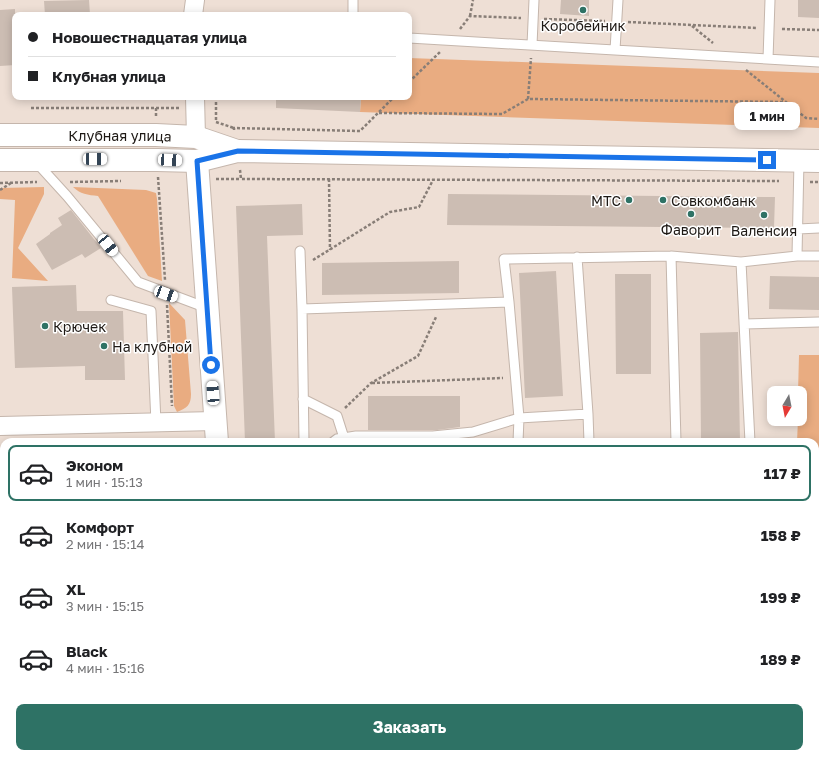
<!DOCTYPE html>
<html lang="ru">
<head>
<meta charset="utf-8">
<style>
  :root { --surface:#fff; --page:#f2f2f2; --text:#202124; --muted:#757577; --line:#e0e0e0; --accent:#2e7265 }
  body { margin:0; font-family:"Golos Text",sans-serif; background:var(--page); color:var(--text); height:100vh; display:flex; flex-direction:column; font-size:15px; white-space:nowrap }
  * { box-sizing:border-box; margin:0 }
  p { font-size:13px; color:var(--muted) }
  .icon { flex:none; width:22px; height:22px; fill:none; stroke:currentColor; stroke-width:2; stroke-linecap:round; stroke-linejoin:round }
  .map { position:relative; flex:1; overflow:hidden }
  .panel { position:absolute; left:0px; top:438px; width:819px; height:320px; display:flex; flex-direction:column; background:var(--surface); border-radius:12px 12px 0 0; box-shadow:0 2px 10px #0003 }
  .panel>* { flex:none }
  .banner { position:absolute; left:12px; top:12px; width:400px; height:88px; border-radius:8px; box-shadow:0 2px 10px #0003; display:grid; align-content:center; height:88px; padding:0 16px; background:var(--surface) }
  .needle { width:26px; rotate:190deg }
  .tools { position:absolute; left:767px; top:386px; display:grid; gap:8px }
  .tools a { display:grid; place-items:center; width:40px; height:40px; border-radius:8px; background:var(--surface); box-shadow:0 2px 10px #0003; font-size:20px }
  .end { position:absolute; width:18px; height:18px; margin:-9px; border:5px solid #1a73e8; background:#fff; box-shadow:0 0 0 2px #fff }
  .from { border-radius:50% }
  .bubble { position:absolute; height:28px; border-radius:8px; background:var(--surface); box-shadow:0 2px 10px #0003; font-size:13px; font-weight:700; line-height:28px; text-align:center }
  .car { position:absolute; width:12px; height:24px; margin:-12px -6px; border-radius:5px; box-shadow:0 0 3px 1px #0007; background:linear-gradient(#fff 24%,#345 0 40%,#fff 0 76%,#345 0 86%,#fff 0) }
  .banner b { display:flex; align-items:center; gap:14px; height:38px; font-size:15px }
  .banner b+b { border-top:1px solid var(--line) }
  .banner i { width:10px; height:10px; background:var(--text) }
  ul { padding:7px 0 0; list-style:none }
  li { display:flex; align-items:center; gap:12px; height:56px; margin:0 8px 6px; padding:0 8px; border:2px solid transparent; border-radius:8px }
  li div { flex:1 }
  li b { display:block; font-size:15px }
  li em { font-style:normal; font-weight:700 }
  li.on { border-color:var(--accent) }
  li>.icon { width:36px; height:36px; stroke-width:1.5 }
  .button { display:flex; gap:8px; margin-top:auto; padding:8px 16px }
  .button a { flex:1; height:46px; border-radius:8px; background:var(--accent); color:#fff; font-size:16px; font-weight:700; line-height:46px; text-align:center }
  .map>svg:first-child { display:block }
  .green { fill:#e9ac81 }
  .building { fill:#ccbdb3 }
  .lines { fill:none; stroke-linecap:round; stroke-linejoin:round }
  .service-casing { stroke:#c5b6ac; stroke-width:11 }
  .minor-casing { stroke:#c5b6ac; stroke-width:20 }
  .tertiary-casing { stroke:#c5b6ac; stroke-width:24 }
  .secondary-casing { stroke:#c5b6ac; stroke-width:24 }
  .path { stroke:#887e77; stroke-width:2.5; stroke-dasharray:3 2; stroke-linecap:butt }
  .service { stroke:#fff; stroke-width:9 }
  .minor { stroke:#fff; stroke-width:18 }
  .tertiary { stroke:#fff; stroke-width:22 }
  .secondary { stroke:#fff; stroke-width:22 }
  .route { stroke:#1a73e8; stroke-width:5 }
  .poi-dot { fill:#2e7265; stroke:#fff; stroke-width:1.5 }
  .labels { text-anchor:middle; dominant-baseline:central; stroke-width:3; stroke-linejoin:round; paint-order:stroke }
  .poi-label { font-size:14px; fill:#1e1915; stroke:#fff }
  .street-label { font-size:14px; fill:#1e1915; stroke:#fff }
</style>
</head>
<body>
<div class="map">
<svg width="819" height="758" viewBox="0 0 819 758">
  <rect width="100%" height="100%" fill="#eedfd5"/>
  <path class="green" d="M 409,58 L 819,73 L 819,128 L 360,112 L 361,97 L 409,97 Z
    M 44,187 L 44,194 L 18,248 L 48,281 L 12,278 L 15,200 L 0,199 L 0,188 Z
    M 73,187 L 146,190 L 156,193 L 157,199 L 162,281 L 148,276 L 98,196 C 88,195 80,194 73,187 Z
    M 169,303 L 185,320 L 191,394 C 191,405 187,408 177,412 L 174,406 Z
    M 799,355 L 819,355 L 819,475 L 815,474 L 815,442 L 797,442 L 798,419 L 800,419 L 800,393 L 798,393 Z"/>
  <path class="building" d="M 89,0 L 90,15 L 45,15 L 44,1 Z
    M 561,0 L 589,0 L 589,16 L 560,14 Z
    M 798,0 L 819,0 L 819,18 L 798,17 Z
    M 15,9 L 15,65 L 0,66 L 0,10 Z
    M 276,97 L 361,97 L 360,112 L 276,108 Z
    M 448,194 L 775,197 L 774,228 L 447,225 Z
    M 302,204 L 303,235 L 267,236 L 275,442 L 245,442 L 236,206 Z
    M 71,210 L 101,248 L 85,258 L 82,254 L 52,270 L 36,244 L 50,234 L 50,233 L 62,225 L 58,218 Z
    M 459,261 L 459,293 L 322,295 L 322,263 Z
    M 556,271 L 563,396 L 525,398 L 519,273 Z
    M 615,274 L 651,274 L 651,374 L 616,374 Z
    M 770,276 L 819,277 L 819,310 L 769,309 Z
    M 76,285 L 77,311 L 123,311 L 125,380 L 85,380 L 85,366 L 15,368 L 12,287 Z
    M 738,332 L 740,442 L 701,442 L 700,333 Z
    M 368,396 L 460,396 L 460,427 L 437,430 L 368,430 Z"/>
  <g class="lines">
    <g class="service-casing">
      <path id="service" d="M 353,15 L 353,0
        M 409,38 L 819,62
        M 532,45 L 534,0
        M 615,50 L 618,0
        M 768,59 L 770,0
        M 36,162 L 67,196 L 138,282 L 207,308
        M 798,229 L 819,228
        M 300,251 L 302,309
        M 671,256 L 676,442
        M 797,256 L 799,160
        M 577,257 L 588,414 L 589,442
        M 111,300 L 151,311 L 156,423
        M 744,324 L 819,322
        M 303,399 L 337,416 L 344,438
        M 588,414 L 519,418 L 509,302 L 504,259 L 671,256 L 741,262
        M 304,442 L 302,309 L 509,302
        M 333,442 L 337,439 L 356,436 L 433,436 L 473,432 L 519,418 L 518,442
        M 750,442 L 741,262 L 797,256 L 819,256
        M 0,541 L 4,555
        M 815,551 L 819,550
        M 816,708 L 819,677
        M 31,754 L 31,758
        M 324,754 L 324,758
        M 615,758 L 617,754
        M 771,758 L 771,754"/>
    </g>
    <g class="minor-casing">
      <path id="minor" d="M 193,15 L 195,0
        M 195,97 L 196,137
        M 0,426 L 215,421
        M 815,708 L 819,709"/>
    </g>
    <g class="tertiary-casing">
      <path id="tertiary" d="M 197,161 L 217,442
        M 238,754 L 238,758"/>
    </g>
    <g class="secondary-casing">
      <g id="secondary">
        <path id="s1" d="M 0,135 L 156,135 L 196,137 L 237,151"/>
        <path d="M 0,160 L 157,160 L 197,161 L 237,151 L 819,161"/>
      </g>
    </g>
    <path class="path" d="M 470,16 L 473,0
      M 544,19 L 605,21
      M 628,22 L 757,28
      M 692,26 L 713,43
      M 460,29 L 470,16 L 521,18
      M 782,29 L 819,30
      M 746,70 L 806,118 L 819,119
      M 409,82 L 440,52
      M 216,97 L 216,122 L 234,128
      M 528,99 L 531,58
      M 31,108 L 156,108 L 156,116
      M 156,108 L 179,108
      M 379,113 L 502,114 L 528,99 L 785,102
      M 234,130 L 234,128 L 360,131 L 394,97
      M 240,170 L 241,179 L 779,181
      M 158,177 L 165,280
      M 216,179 L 241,179
      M 329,179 L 330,250
      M 70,182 L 121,181
      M 810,182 L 819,182
      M 0,183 L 37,182
      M 0,190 L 11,183
      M 313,260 L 390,212 L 419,207 L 433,180
      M 167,305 L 172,406
      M 372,383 L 503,378
      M 345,408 L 371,383 L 418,356 L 436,317
      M 131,442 L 141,442
      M 0,468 L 4,468
      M 815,634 L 819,630
      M 208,754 L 208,758
      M 416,754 L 421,758
      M 422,758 L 426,754
      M 755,758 L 756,754"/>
    <use href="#service" class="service"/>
    <use href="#minor" class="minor"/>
    <use href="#tertiary" class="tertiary"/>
    <use href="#secondary" class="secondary"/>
  </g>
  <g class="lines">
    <path class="route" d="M 211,365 L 197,161 L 238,151 L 767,160"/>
  </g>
  <g class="poi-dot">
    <circle cx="583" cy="10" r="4"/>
    <circle cx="629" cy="200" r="4"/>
    <circle cx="663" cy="200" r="4"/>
    <circle cx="691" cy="214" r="4"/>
    <circle cx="764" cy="215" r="4"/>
    <circle cx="45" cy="326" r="4"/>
    <circle cx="104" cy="346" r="4"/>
  </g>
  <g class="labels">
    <g class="poi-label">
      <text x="583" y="25">Коробейник</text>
      <text x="621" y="200" text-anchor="end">МТС</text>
      <text x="671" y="200" text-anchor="start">Совкомбанк</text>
      <text x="691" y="229">Фаворит</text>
      <text x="764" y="230">Валенсия</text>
      <text x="53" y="326" text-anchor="start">Крючек</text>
      <text x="112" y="346" text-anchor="start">На клубной</text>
    </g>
    <g class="street-label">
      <text stroke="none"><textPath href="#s1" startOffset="120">Клубная улица</textPath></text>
    </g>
  </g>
</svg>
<div class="tools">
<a><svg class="needle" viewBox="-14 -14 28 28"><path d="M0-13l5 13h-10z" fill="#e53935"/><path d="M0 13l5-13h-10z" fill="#757577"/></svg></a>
</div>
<i class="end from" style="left:211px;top:365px"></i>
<i class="end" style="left:767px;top:160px"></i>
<div class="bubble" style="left:734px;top:102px;width:66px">1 мин</div>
<i class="car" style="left:95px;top:159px;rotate:90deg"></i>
<i class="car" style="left:170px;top:160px;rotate:93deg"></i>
<i class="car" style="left:108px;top:245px;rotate:141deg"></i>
<i class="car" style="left:166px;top:294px;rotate:110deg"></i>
<i class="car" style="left:213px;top:393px;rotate:356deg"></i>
<div class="banner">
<b><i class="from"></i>Новошестнадцатая улица</b>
<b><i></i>Клубная улица</b>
</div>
<section class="panel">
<ul>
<li class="on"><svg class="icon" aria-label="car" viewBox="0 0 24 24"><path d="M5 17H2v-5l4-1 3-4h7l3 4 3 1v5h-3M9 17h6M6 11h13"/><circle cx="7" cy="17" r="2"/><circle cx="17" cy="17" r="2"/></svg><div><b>Эконом</b><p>1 мин · 15:13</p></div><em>117 ₽</em></li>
<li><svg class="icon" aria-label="car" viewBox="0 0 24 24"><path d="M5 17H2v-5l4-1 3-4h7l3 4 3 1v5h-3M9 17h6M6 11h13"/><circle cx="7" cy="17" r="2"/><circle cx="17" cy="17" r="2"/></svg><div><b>Комфорт</b><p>2 мин · 15:14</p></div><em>158 ₽</em></li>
<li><svg class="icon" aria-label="car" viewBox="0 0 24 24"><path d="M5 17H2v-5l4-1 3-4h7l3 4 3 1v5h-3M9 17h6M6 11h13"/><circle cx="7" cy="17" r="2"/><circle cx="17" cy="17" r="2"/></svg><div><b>XL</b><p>3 мин · 15:15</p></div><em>199 ₽</em></li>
<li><svg class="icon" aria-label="car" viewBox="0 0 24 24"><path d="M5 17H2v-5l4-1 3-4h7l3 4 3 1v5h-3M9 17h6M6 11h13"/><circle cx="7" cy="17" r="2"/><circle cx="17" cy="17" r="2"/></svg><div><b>Black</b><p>4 мин · 15:16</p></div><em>189 ₽</em></li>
</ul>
<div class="button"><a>Заказать</a></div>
</section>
</div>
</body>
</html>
